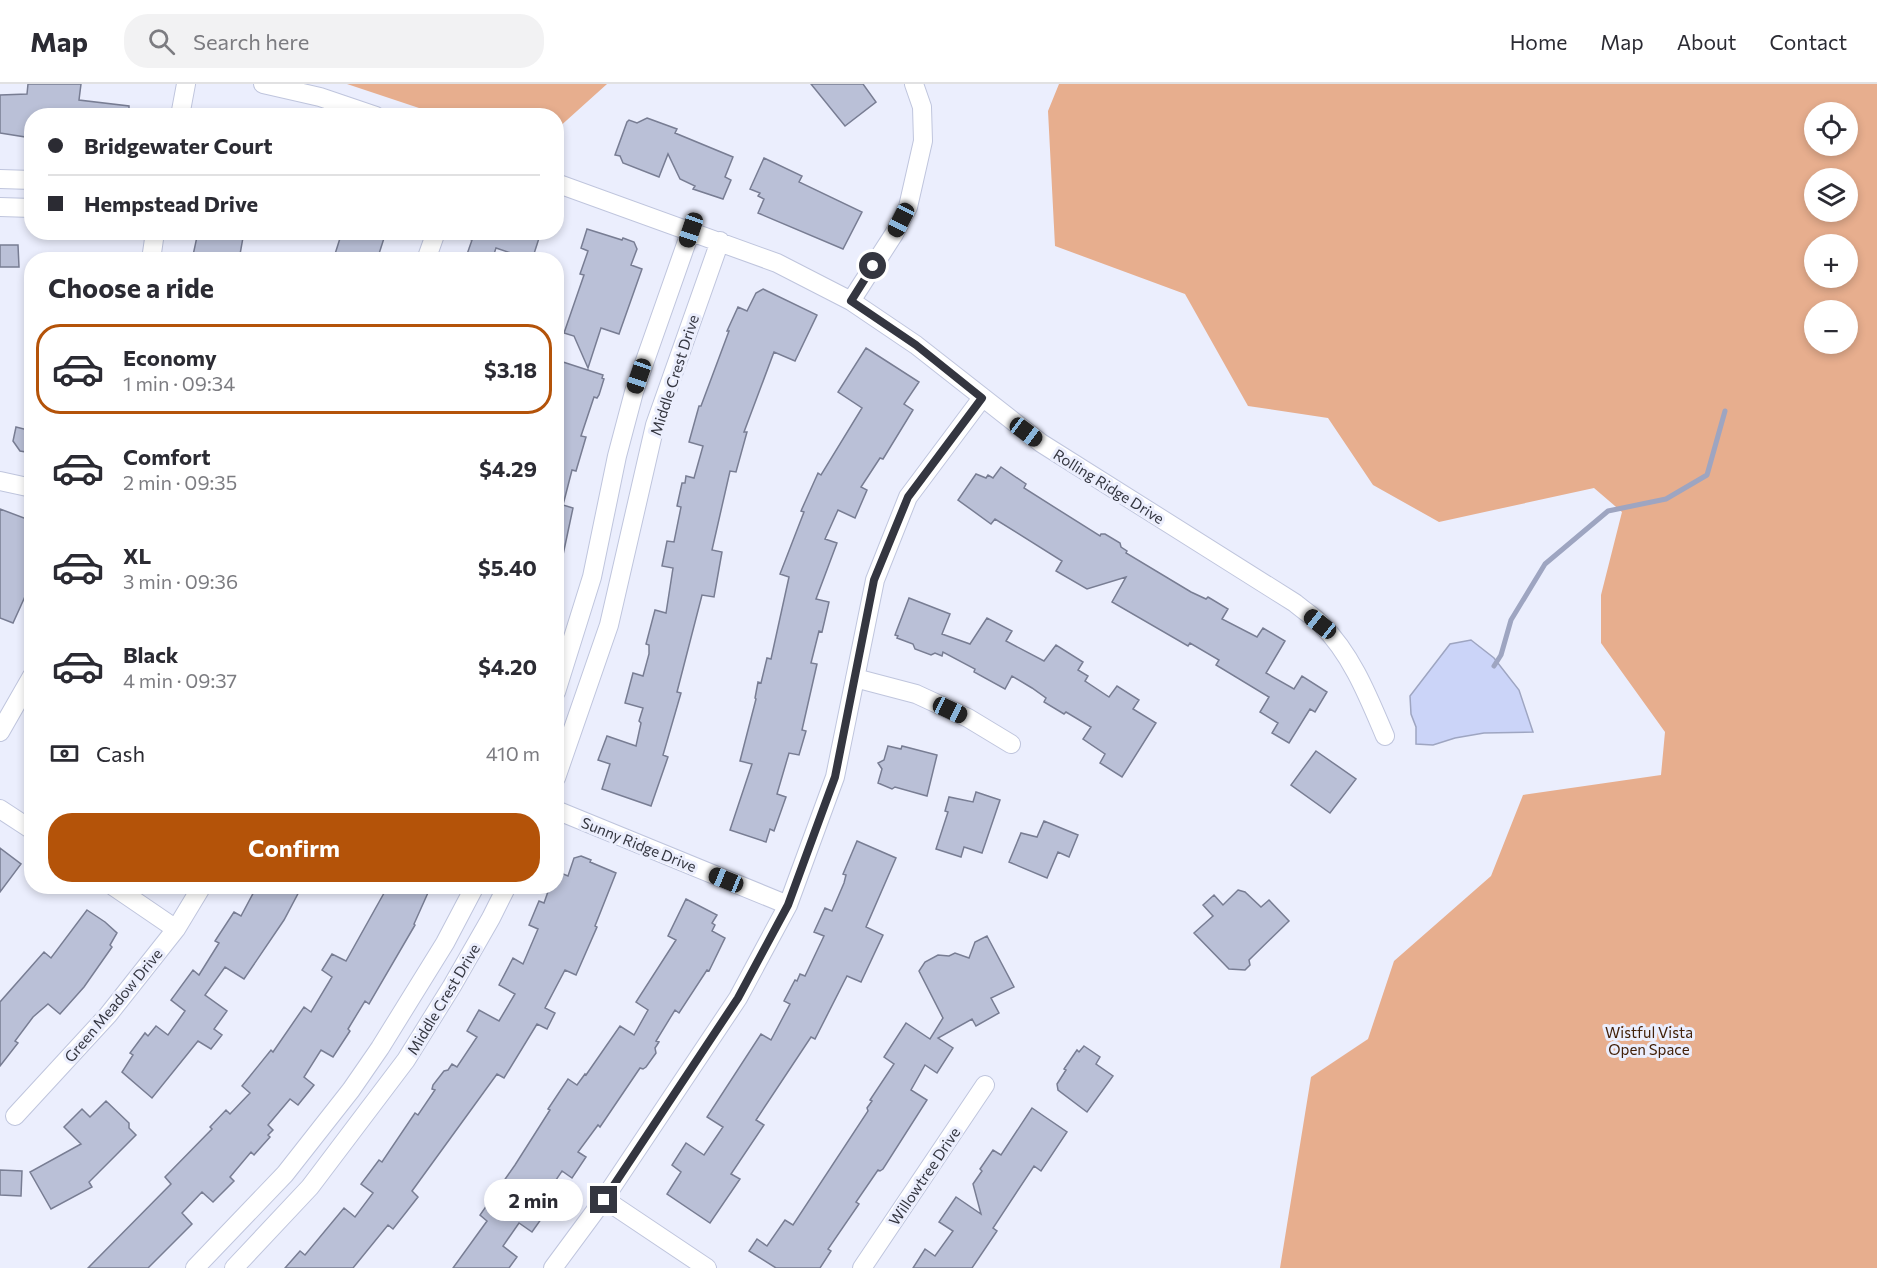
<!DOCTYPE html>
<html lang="en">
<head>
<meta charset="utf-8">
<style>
  :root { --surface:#fff; --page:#f2f2f3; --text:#2b2b33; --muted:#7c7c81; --line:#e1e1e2; --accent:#b45309 }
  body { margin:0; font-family:Commissioner,sans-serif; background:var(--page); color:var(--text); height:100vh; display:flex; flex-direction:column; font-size:22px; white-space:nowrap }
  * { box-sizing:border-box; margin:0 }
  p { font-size:20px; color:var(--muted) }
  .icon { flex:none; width:33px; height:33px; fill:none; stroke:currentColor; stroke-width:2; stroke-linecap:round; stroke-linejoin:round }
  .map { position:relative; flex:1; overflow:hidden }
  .side { position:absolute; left:24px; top:168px; width:540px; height:642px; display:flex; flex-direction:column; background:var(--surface); border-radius:24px; box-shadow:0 3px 9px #0003 }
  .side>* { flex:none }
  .guide { position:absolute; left:24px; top:24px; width:540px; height:132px; border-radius:24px; box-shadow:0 3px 9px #0003; display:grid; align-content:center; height:132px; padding:0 24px; background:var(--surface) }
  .buttons { position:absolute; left:1804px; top:18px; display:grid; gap:12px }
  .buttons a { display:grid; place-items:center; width:54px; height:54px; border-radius:50%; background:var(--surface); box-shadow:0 3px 9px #0003; font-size:30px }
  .end { position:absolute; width:27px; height:27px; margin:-14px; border:8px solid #343640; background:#fff; box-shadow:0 0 0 3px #fff }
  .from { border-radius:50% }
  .bubble { position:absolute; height:42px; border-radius:21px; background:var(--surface); box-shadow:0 3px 9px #0003; font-size:20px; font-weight:700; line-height:42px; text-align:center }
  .car { position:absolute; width:18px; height:36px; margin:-18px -9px; border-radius:8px; box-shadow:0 0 4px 2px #0007; background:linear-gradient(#222 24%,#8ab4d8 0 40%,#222 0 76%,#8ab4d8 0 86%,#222 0) }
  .guide b { display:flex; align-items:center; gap:21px; height:57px; font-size:22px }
  .guide b+b { border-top:2px solid var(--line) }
  .guide i { width:15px; height:15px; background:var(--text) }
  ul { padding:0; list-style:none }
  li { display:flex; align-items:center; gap:18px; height:90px; margin:0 12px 9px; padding:0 12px; border:3px solid transparent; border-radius:24px }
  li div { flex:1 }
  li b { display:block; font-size:22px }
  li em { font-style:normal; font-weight:700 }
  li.active { border-color:var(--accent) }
  li>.icon { width:54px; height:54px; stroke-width:1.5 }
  h2 { padding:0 24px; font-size:27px; line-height:72px }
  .pay { display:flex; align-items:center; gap:15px; height:66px; padding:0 24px; font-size:22px }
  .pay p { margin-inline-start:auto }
  .button { display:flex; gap:12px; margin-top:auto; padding:12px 24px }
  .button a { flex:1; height:69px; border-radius:24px; background:var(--accent); color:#fff; font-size:24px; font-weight:700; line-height:69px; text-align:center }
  header { display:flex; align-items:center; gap:36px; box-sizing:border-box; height:84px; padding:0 30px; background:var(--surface); border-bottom:2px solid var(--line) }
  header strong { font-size:28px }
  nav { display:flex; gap:33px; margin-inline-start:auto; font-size:21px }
  .search { width:420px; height:54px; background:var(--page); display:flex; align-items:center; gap:15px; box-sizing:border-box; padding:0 21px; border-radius:24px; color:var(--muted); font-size:22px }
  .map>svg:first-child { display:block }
  .green { fill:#e7ae8e; fill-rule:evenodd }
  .water { fill:#cbd4f8; stroke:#9ea5c1; stroke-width:1.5 }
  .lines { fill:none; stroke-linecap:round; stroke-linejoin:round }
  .stream { stroke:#9ea5c1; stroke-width:5 }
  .building { fill:#bac0d7; stroke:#787d93; stroke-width:1.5 }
  .minor-casing { stroke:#bfc5dd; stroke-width:20 }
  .minor { stroke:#fff; stroke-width:18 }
  .route { stroke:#343640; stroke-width:8 }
  .labels { text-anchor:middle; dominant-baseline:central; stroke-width:6; stroke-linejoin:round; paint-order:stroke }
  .street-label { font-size:15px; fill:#343640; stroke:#ebeefd }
  .park-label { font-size:15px; fill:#422008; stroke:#ebeefd }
</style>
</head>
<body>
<header>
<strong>Map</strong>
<div class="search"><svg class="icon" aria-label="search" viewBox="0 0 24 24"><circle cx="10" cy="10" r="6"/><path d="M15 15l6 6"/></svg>Search here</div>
<nav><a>Home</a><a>Map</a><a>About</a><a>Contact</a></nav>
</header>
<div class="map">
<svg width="1877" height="1184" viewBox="0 0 1877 1184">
  <rect width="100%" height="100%" fill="#ebeefd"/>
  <path class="green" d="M 347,0 L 607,0 L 557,45 L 556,32 L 440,31 Z
    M 1059,0 L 1877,0 L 1877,1184 L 1280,1184 L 1311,993 L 1368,955 L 1394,877 L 1491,792 L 1523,711 L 1661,691 L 1665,648 L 1601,559 L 1601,511 L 1622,428 L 1594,404 L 1439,438 L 1373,401 L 1328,334 L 1248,322 L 1185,210 L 1055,162 L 1048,27 ZM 1815,28 L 1848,28 L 1848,62 L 1815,62 ZM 1815,94 L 1848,94 L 1848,128 L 1815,128 ZM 1815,160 L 1848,160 L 1848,194 L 1815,194 ZM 1815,226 L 1848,226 L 1848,260 L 1815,260 Z"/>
  <path class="water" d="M 1471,556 L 1494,574 L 1519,606 L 1533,648 L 1484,649 L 1455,654 L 1433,661 L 1416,660 L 1416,643 L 1411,630 L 1410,612 L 1450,560 Z"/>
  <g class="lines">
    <path class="stream" d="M 1494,582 L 1501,571 L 1511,536 L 1545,480 L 1608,427 L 1666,415 L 1707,391 L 1725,327"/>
  </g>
  <path class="building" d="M 28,0 L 81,0 L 79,16 L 129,22 L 129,32 L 32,32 L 32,54 L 0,49 L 0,11 L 27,10 Z
    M 811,0 L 863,0 L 876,18 L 845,42 Z
    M 647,34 L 677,45 L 675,49 L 733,73 L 725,93 L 731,96 L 723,115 L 693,105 L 695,102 L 680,95 L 668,70 L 659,93 L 623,79 L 620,72 L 615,71 L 627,38 L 629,36 L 637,39 Z
    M 764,74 L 802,92 L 799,98 L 862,128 L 843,165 L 758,129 L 764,115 L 758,112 L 760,109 L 750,105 Z
    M 587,145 L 622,156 L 623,154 L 634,158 L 637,165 L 631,181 L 642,185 L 619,250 L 601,244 L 588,284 L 574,252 L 564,249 L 584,191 L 580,190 L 588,167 L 581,164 Z
    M 198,148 L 244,148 L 239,176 L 192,176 Z
    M 342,148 L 386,148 L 377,176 L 352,176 L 335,170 Z
    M 458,148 L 541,148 L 532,176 L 496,164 L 492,176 L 465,176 L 472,156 L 458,151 Z
    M 0,161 L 18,161 L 19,183 L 0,183 Z
    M 763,205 L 817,231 L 795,277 L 774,268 L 744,348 L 747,348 L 736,388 L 730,387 L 712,466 L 722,468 L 714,513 L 702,511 L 677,608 L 681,609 L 663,671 L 668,673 L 651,722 L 602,705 L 610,680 L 598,676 L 607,652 L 636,662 L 641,639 L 639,637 L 643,624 L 625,619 L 633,589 L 643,592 L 649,570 L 649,561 L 646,560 L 655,526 L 666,529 L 673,484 L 662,482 L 667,457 L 674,458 L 681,423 L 677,422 L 682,399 L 685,399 L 686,392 L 694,394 L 703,362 L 689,358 L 699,322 L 701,322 L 729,247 L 727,247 L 738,223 L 747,227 L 756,209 Z
    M 866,264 L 919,298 L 904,320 L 913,326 L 883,375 L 880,374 L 861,403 L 867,406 L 855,434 L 838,426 L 825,455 L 837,459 L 816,515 L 829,518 L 822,548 L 819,547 L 811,579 L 817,580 L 802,646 L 806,647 L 799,671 L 789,669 L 777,710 L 786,713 L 774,747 L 770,745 L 766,758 L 730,746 L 752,680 L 740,677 L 756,615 L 755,614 L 758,598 L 761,599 L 767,574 L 771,575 L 789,493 L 780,490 L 804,428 L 801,427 L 818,389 L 821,391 L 862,324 L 838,308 Z
    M 563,278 L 603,291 L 602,294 L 604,295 L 599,311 L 597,314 L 594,313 L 581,352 L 586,353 L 576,387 L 572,386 L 563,421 L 573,424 L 563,471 L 556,471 L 556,298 Z
    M 16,343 L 32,347 L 32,369 L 20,367 L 13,357 Z
    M 1001,383 L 1026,400 L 1024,404 L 1100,452 L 1101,450 L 1105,450 L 1120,459 L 1121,463 L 1127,467 L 1126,469 L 1191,508 L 1206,515 L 1208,513 L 1228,525 L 1222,535 L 1257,553 L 1263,544 L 1285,557 L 1266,589 L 1294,605 L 1302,592 L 1327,608 L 1315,628 L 1310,625 L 1289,659 L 1272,649 L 1278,639 L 1260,628 L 1269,613 L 1216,581 L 1219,576 L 1190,559 L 1188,562 L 1112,518 L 1126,493 L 1087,505 L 1056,487 L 1062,477 L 995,435 L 991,440 L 958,416 L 976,390 L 986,394 L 988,391 L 993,394 Z
    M 0,425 L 32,437 L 32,497 L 13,539 L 0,534 Z
    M 909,514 L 950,530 L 942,550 L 970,560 L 987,534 L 1012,547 L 1006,557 L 1044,577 L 1056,561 L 1083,578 L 1078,586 L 1088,592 L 1085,597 L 1109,613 L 1117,602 L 1139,616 L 1133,625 L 1156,639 L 1122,693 L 1100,679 L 1105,670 L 1083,655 L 1091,643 L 1066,628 L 1064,630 L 1044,618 L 1046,614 L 1032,604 L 1012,592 L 1005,605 L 974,588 L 975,585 L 943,568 L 942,572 L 935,569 L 931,571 L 915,565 L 913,560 L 897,554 L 898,552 L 895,551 Z
    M 888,662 L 901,665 L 902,662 L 937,671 L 927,712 L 895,703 L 892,705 L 878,699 L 882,685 L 878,679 L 884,676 Z
    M 1316,667 L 1356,695 L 1330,729 L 1291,701 Z
    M 976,708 L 1000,716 L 982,769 L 964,763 L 961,773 L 936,765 L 948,728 L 945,727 L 949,713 L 973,718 Z
    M 1044,737 L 1078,751 L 1069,773 L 1058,768 L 1047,794 L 1009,778 L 1021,749 L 1037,753 Z
    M 857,757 L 896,774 L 866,843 L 883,851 L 861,898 L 847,892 L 815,955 L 811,953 L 756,1036 L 764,1041 L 731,1090 L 740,1095 L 710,1139 L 667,1110 L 681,1088 L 672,1081 L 686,1059 L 704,1071 L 723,1043 L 707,1033 L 761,950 L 771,956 L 790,920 L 784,917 L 795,896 L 797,897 L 800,890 L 805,892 L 824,852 L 814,848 L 825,824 L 832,827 L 844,799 L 846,791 L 843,790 Z
    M 0,764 L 21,780 L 0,808 Z
    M 581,772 L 591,776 L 590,778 L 616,789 L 595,842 L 597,843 L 576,891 L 565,886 L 545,924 L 555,929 L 547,945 L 537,940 L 504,994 L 497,990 L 412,1107 L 418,1113 L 393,1145 L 388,1141 L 353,1184 L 285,1184 L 300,1167 L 305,1171 L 344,1124 L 355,1133 L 373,1109 L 361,1100 L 379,1076 L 382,1078 L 415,1029 L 418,1031 L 435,1006 L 432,1005 L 433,1001 L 444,987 L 448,986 L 452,980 L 457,983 L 477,953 L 467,947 L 479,926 L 499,937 L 515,910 L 499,901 L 513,874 L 523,880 L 538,845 L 529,841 L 539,817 L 544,819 L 550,802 L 556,802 L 556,787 L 568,792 L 574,774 Z
    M 257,802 L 302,802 L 284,836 L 244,895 L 225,883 L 205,911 L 227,927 L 214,945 L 222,951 L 211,965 L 198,957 L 152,1014 L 122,988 L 133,971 L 130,969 L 145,949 L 148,952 L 156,942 L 168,951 L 185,927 L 171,916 L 193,886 L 199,891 L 219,859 L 215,857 L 234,828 L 241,832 Z
    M 388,802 L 431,802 L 414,840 L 415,841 L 369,920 L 365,917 L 348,945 L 350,947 L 333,973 L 321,966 L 304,993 L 314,1001 L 298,1021 L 290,1015 L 268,1041 L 273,1046 L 268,1051 L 270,1053 L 254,1071 L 251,1068 L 230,1093 L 234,1097 L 213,1118 L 202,1108 L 182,1129 L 192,1140 L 148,1184 L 88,1184 L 171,1100 L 165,1093 L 212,1045 L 210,1043 L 226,1026 L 230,1030 L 250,1009 L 242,1002 L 271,966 L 273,968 L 304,923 L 311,928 L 332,893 L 322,886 L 332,870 L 346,877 Z
    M 1238,806 L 1245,808 L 1261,823 L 1269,816 L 1289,837 L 1249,876 L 1250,881 L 1245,886 L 1229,885 L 1194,849 L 1213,832 L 1203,821 L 1214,811 L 1223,821 Z
    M 686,815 L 717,831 L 712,839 L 715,841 L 712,847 L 725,854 L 709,887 L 707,886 L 679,929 L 675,926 L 656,957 L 659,958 L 655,964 L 656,969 L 646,983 L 643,985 L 640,984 L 600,1043 L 598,1041 L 578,1068 L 586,1073 L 572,1094 L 562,1087 L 541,1118 L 549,1124 L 532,1148 L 519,1139 L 503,1162 L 517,1173 L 509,1184 L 453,1184 L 487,1137 L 480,1131 L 515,1081 L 550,1026 L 548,1025 L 568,995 L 577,1001 L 585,990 L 586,991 L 620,942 L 634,951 L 648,926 L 636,918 L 676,856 L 668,852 Z
    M 87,826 L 105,838 L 117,849 L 110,861 L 112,863 L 84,903 L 60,930 L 48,920 L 33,933 L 15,957 L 18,959 L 0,982 L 0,918 L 44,868 L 51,874 Z
    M 987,852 L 1014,903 L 991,914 L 999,929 L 976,942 L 972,935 L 938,954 L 953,964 L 937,989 L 925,981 L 911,1006 L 927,1016 L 883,1085 L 880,1087 L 878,1086 L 856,1118 L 859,1120 L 828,1165 L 831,1167 L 820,1184 L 776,1184 L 749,1167 L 757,1155 L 767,1162 L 785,1136 L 793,1141 L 868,1027 L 867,1024 L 872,1017 L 870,1016 L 894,980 L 884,973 L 906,939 L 930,955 L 943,934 L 919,887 L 925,878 L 938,871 L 949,872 L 955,869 L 969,874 L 975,858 Z
    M 1084,962 L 1100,973 L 1096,980 L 1113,992 L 1087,1028 L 1058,1006 L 1057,1000 L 1066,986 L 1064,985 L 1077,966 L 1079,968 Z
    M 106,1017 L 129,1039 L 129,1044 L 136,1051 L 89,1098 L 92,1103 L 51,1125 L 30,1088 L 81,1060 L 64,1043 L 82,1025 L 90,1033 Z
    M 1032,1024 L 1067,1048 L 1041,1087 L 1034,1082 L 993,1144 L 997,1147 L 972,1184 L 913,1184 L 925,1165 L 935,1172 L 953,1147 L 939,1138 L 956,1113 L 981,1130 L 973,1100 L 982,1087 L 980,1085 L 993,1066 L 1001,1071 Z
    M 0,1086 L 22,1087 L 21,1112 L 0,1111 Z"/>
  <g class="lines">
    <g class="minor-casing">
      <path id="minor" d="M 263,0 L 320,13 L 376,32
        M 180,32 L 186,0
        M 0,95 L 32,96
        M 556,99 L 777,179 L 851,217 L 916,261 L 1041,359 L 1295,519 C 1303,526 1313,532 1321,540 C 1352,571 1368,612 1385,652
        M 0,123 L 32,124
        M 151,176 L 155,148
        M 426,176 L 436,148
        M 851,217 L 894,150 L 908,123 L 923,57 L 922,23 L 914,0
        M 0,397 L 32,404
        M 855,594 L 916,610 L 968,634 L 1011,660
        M 556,608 L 592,493 L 617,372 L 634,308 L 691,146
        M 0,648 L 32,592
        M 556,694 L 609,541 L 655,341 L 720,157
        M 0,725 L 32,746
        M 556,726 L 788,821
        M 113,802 L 176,845
        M 15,1032 L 108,931 L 176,845 L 202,802
        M 604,1115 L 707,1184
        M 195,1184 L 285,1090 L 351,1006 L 380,964 L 445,859 L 475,802
        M 234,1184 L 310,1103 L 406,976 L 452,902 L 491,834 L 507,802
        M 553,1184 L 604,1115 L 738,914 L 788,821 L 835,693 L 875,496 L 908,413 L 982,314
        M 862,1184 L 985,1001"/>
    </g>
    <use href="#minor" class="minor"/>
  </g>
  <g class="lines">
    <path class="route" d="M 604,1116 L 738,914 L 788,821 L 835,693 L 874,496 L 908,413 L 982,314 L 916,261 L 851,217 L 873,182"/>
  </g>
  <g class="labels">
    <g class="street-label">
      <text transform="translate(674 291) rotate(-72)">Middle Crest Drive</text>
      <text transform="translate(1109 402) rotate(32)">Rolling Ridge Drive</text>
      <text transform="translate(639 760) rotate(22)">Sunny Ridge Drive</text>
      <text transform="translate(443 915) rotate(-59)">Middle Crest Drive</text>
      <text transform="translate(113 921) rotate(-50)">Green Meadow Drive</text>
      <text transform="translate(924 1092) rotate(-56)">Willowtree Drive</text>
    </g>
    <g class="park-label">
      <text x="1649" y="948">Wistful Vista<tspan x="1649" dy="17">Open Space</tspan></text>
    </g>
  </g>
</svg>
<div class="buttons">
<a><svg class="icon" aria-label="locate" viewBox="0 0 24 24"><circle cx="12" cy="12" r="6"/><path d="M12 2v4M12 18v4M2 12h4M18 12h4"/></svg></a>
<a><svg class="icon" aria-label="layers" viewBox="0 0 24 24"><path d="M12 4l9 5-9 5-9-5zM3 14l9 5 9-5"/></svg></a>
<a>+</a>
<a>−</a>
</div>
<i class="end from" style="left:873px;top:182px"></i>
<i class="end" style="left:604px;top:1116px"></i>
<div class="bubble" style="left:484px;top:1095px;width:99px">2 min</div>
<i class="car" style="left:901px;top:136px;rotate:207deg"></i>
<i class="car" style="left:691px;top:146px;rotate:199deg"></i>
<i class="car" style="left:639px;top:292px;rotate:199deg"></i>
<i class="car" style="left:1026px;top:348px;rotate:127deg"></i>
<i class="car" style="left:1320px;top:540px;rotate:309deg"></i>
<i class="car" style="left:950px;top:626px;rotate:115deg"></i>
<i class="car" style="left:726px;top:796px;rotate:292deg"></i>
<div class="guide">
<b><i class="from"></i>Bridgewater Court</b>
<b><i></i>Hempstead Drive</b>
</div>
<section class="side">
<h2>Choose a ride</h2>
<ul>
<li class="active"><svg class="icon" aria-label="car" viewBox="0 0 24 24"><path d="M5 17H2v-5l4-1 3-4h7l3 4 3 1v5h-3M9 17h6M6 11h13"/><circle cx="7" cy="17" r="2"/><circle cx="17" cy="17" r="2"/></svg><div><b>Economy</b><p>1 min · 09:34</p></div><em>$3.18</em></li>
<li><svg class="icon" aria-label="car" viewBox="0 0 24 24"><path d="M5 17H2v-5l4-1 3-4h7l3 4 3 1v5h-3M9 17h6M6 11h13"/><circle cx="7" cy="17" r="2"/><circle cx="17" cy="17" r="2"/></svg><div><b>Comfort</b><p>2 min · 09:35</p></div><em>$4.29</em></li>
<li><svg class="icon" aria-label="car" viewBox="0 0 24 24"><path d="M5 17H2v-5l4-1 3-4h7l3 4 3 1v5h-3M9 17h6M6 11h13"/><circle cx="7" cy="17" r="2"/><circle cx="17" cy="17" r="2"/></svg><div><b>XL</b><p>3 min · 09:36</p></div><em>$5.40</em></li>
<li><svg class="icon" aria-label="car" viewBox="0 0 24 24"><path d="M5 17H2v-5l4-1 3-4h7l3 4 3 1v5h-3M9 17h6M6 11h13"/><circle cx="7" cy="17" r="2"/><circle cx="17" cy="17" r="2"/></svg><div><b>Black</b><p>4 min · 09:37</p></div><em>$4.20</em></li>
</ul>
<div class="pay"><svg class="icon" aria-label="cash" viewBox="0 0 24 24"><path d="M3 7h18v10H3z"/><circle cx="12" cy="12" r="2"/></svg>Cash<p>410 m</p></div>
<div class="button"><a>Confirm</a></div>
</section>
</div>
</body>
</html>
